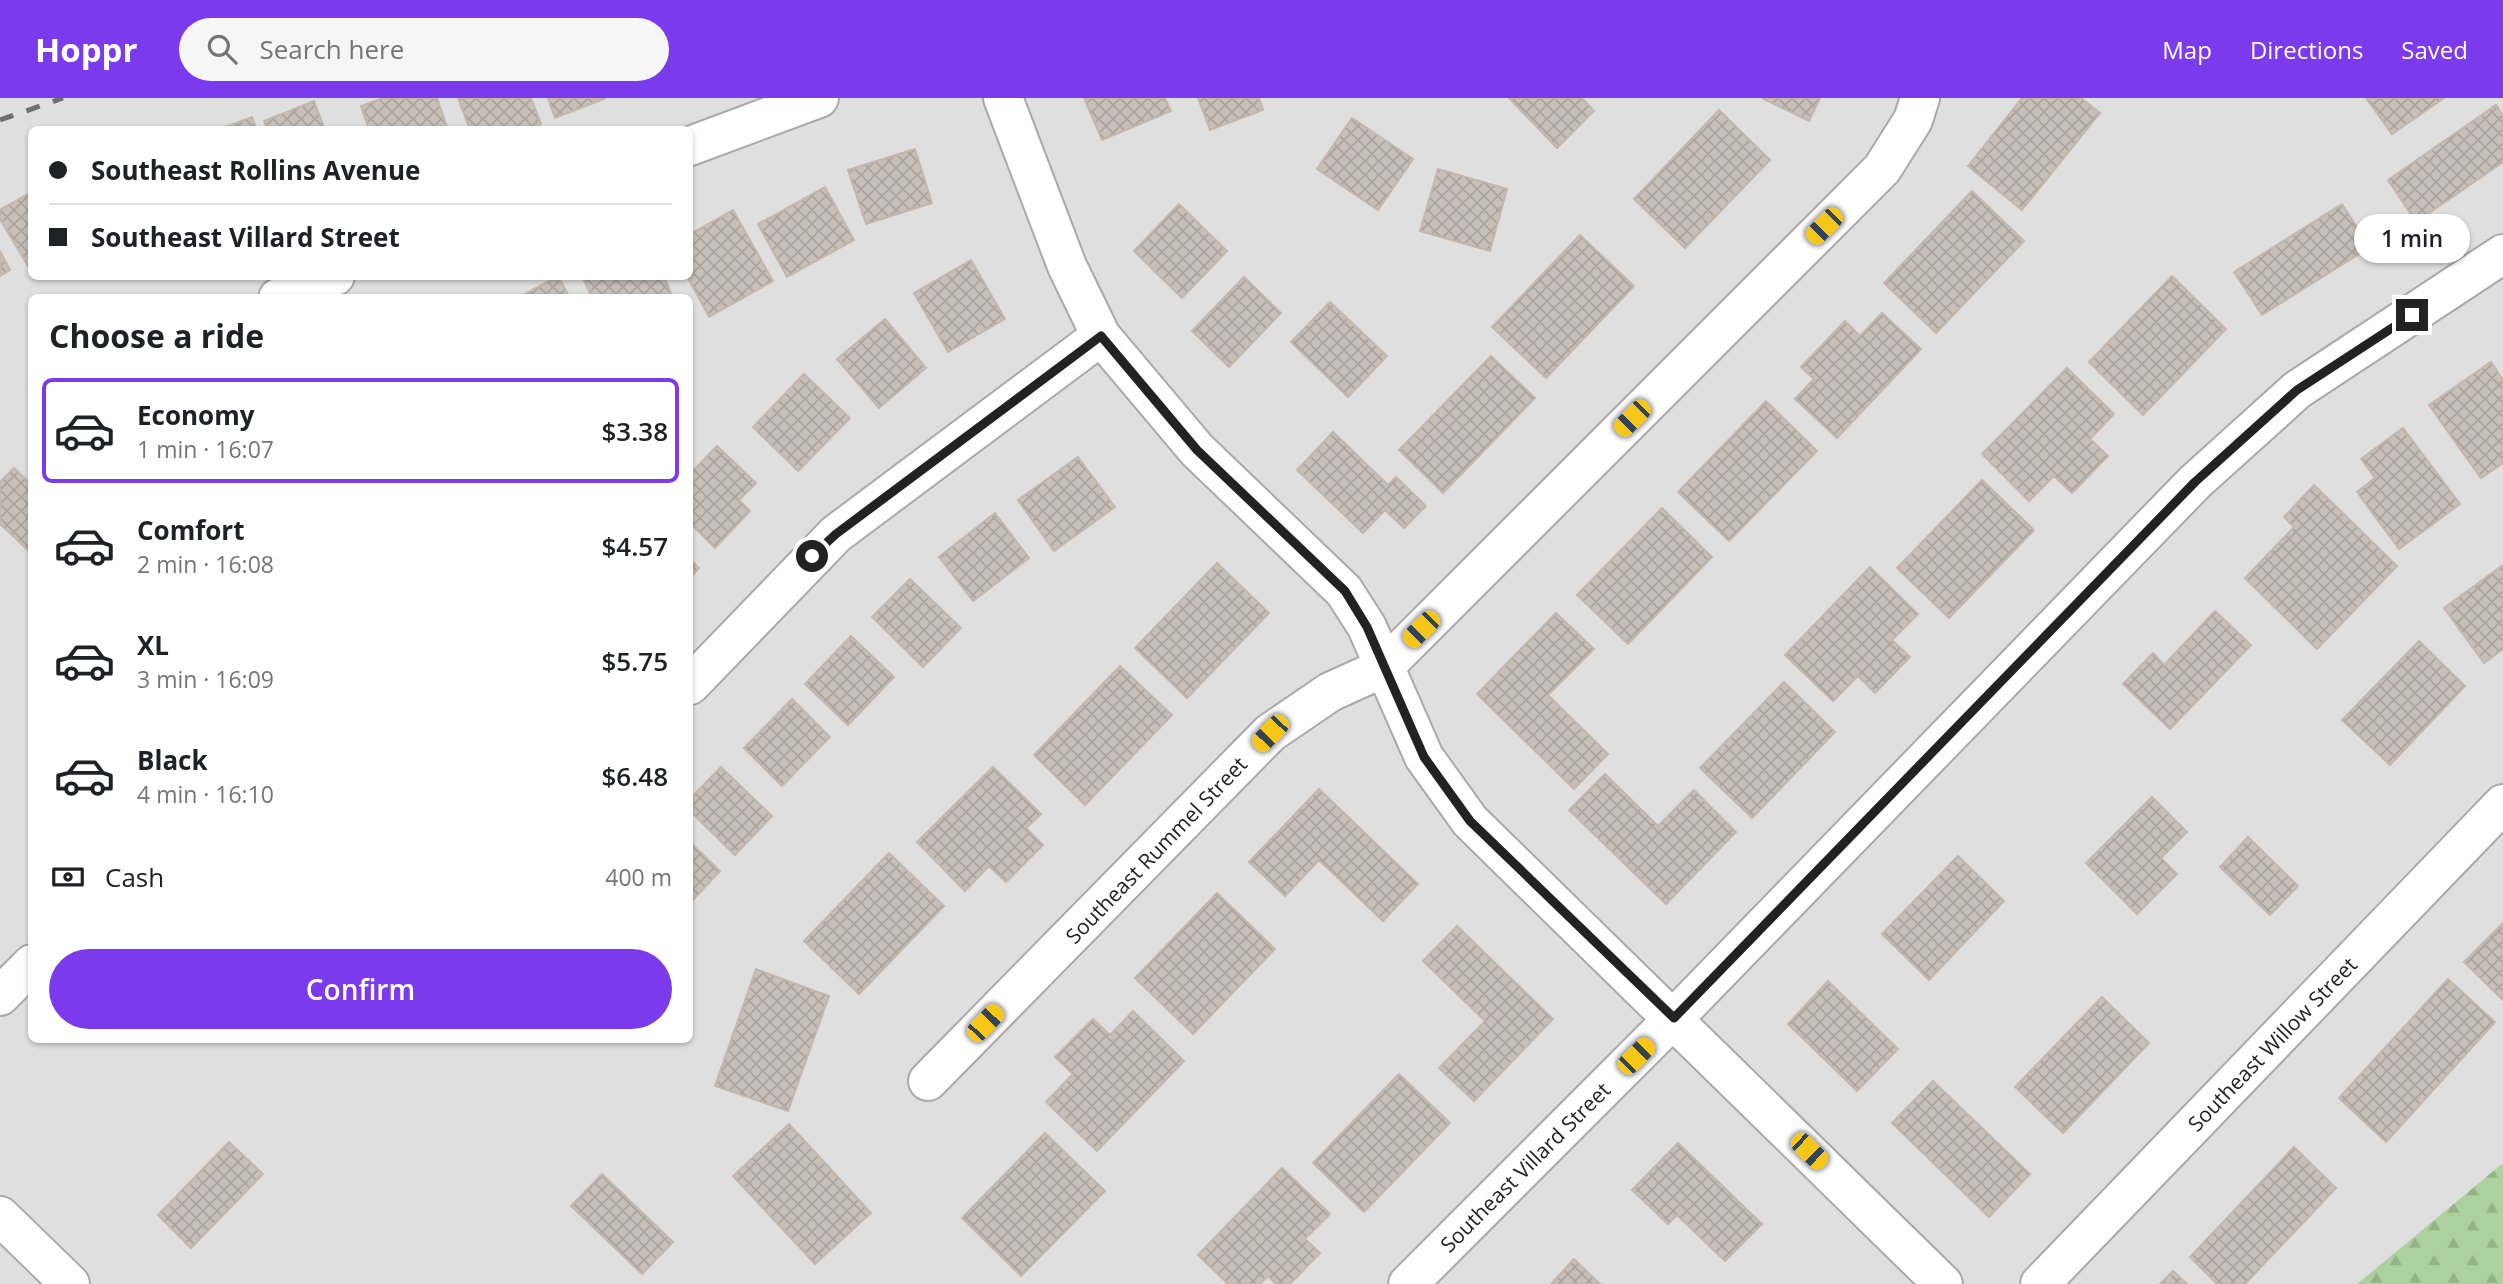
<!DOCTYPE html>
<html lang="en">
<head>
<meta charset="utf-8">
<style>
  :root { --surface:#fff; --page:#f6f6f6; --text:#202124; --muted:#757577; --line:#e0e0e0; --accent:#7c3aed }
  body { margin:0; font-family:"Open Sans",sans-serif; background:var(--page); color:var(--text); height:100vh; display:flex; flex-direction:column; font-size:26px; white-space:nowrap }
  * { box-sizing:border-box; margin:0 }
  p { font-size:23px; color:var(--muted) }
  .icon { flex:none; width:38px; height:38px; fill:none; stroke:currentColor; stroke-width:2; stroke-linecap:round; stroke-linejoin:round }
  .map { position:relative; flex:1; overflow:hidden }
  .panel { position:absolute; left:28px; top:196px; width:665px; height:749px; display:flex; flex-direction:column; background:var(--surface); border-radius:10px; box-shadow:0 2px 5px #0004 }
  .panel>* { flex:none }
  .hud { position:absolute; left:28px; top:28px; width:665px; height:154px; border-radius:10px; box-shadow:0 2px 5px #0004; display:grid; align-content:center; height:154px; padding:0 21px; background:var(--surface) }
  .end { position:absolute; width:32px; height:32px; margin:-16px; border:9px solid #222; background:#fff; box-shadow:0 0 0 4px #fff }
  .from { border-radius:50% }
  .bubble { position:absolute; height:49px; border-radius:24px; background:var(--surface); box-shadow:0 2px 5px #0004; font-size:23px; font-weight:600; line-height:49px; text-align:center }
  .car { position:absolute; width:21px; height:42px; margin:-21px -10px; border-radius:9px; box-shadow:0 0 5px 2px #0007; background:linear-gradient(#f5c518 24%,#345 0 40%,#f5c518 0 76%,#345 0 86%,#f5c518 0) }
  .hud b { display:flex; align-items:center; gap:24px; height:66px; font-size:26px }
  .hud b+b { border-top:2px solid var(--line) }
  .hud i { width:18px; height:18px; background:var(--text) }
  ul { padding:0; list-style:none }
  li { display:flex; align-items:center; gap:21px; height:105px; margin:0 14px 10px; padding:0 7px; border:4px solid transparent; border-radius:10px }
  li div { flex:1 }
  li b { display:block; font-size:26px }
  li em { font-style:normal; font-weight:600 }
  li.on { border-color:var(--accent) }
  li>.icon { width:63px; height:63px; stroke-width:1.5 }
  h2 { padding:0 21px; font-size:32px; line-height:84px }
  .pay { display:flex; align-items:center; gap:18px; height:77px; padding:0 21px; font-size:26px }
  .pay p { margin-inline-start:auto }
  .primary-button { display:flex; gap:14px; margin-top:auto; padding:14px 21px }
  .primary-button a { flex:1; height:80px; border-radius:42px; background:var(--accent); color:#fff; font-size:28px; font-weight:600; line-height:80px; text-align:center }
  header { display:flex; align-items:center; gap:42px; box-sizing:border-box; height:98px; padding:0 35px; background:var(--accent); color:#fff }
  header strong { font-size:33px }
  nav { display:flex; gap:38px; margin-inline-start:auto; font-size:24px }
  .search { width:490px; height:63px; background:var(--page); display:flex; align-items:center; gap:18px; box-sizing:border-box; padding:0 24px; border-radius:38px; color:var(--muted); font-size:26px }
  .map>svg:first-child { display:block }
  .residential { fill:#e0dfdf; fill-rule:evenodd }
  .forest { fill:url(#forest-firs) }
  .building { fill:url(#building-cross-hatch); stroke:#c4b6ab; stroke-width:2 }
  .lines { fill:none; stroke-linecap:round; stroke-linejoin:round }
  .street-casing { stroke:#a9a9a9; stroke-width:42 }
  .street { stroke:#fff; stroke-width:38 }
  .rail { stroke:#707070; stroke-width:5; stroke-dasharray:14 14; stroke-linecap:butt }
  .route { stroke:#222; stroke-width:9 }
  .labels { text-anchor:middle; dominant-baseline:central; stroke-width:7; stroke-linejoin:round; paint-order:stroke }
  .street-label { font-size:21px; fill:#222; stroke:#fff }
</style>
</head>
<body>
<header>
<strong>Hoppr</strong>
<div class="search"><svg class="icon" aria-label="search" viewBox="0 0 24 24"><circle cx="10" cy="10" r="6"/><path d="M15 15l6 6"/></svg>Search here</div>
<nav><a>Map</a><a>Directions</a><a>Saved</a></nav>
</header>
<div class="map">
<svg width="2503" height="1186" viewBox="0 0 2503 1186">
  <defs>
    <pattern id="forest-firs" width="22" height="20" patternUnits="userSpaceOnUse" patternTransform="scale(1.75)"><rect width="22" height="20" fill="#add19e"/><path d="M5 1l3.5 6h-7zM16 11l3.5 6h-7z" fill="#95b388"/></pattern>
    <pattern id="building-cross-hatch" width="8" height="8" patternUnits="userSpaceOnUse" patternTransform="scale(1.75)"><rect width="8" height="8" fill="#c7bfb8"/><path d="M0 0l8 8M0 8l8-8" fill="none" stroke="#aba49e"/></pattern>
  </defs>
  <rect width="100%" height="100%" fill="#f2efe9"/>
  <path class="residential" d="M 0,0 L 2503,0 L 2503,1065 L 2357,1186 L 0,1186 ZM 32,32 L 690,32 L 690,178 L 32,178 ZM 32,200 L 690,200 L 690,942 L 32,942 Z"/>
  <path class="forest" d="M 2503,1065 L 2503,1186 L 2357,1186 Z"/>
  <path class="building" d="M 383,0 L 437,0 L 448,32 L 369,32 L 361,8 Z
    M 458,0 L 531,0 L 541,26 L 526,32 L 470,32 Z
    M 548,0 L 606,0 L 555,20 Z
    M 1084,0 L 1165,0 L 1171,13 L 1102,42 Z
    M 1198,0 L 1259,0 L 1263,12 L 1210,32 Z
    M 1509,0 L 1582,0 L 1594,13 L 1557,50 Z
    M 1762,0 L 1820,0 L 1809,23 Z
    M 2022,0 L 2081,0 L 2100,15 L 2022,112 L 1968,68 Z
    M 2366,0 L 2444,0 L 2392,36 Z
    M 314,3 L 325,32 L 268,32 L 264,23 Z
    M 2496,7 L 2503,18 L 2503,64 L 2416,124 L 2388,82 Z
    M 1719,12 L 1770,62 L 1685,150 L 1634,101 Z
    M 252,19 L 257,32 L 217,32 Z
    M 1352,20 L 1413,61 L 1378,112 L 1317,71 Z
    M 915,51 L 932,105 L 866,126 L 848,72 Z
    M 1438,71 L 1507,91 L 1490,153 L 1420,133 Z
    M 825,89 L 854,142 L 787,179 L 758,126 Z
    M 1972,93 L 2024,143 L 1936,235 L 1884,185 Z
    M 32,94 L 32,166 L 28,168 L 0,121 L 0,112 Z
    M 1179,106 L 1227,153 L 1182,200 L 1134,153 Z
    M 2342,106 L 2370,149 L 2262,217 L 2234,174 Z
    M 733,112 L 773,183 L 709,219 L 687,178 L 690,178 L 690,136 Z
    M 1580,137 L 1634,188 L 1546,280 L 1492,229 Z
    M 0,153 L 10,172 L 0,178 Z
    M 971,162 L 1005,221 L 948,254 L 914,195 Z
    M 558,178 L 570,200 L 524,200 L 523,197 Z
    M 587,178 L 664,178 L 673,200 L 592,200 L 583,180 Z
    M 2172,178 L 2226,231 L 2143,317 L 2089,264 Z
    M 1244,179 L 1281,215 L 1229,269 L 1192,233 Z
    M 1330,204 L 1387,258 L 1348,299 L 1291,244 Z
    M 1882,215 L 1921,251 L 1837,340 L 1795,301 L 1814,281 L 1801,269 L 1845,223 L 1860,238 Z
    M 885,221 L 926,270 L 879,310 L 837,261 Z
    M 1491,258 L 1535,300 L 1443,395 L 1399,352 Z
    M 2491,264 L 2503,282 L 2503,365 L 2481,380 L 2429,307 Z
    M 2067,270 L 2114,316 L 2090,341 L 2108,358 L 2072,395 L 2054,378 L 2029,403 L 1982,356 Z
    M 804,276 L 850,320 L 798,373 L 753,329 Z
    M 1766,303 L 1817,353 L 1729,443 L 1678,394 Z
    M 2403,330 L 2460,406 L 2399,451 L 2357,394 L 2375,380 L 2361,361 Z
    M 1333,334 L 1388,387 L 1396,379 L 1426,408 L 1404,430 L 1385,412 L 1363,435 L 1297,372 Z
    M 717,348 L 756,385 L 739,402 L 750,413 L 715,450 L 690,425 L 690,376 Z
    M 1078,359 L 1115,409 L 1054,453 L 1018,402 Z
    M 14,370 L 32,387 L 32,456 L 0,426 L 0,384 Z
    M 1982,382 L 2034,432 L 1949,520 L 1897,470 Z
    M 2314,387 L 2397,468 L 2317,551 L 2245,480 L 2294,429 L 2284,419 Z
    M 1662,410 L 1712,459 L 1628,546 L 1577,497 Z
    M 995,415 L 1029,460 L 973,503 L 939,459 Z
    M 690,461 L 699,470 L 690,480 Z
    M 1217,465 L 1269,515 L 1187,600 L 1135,550 Z
    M 2503,467 L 2503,551 L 2484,565 L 2444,510 Z
    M 1870,469 L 1918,516 L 1892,542 L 1910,559 L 1875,595 L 1858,578 L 1833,603 L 1785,557 Z
    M 910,481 L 961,530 L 923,569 L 872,519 Z
    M 2215,513 L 2251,547 L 2170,631 L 2123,586 L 2153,555 L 2164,567 Z
    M 1556,515 L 1594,551 L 1548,597 L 1608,656 L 1574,691 L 1477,596 Z
    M 851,538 L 894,579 L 848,627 L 805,586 Z
    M 2419,543 L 2465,588 L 2390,667 L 2342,622 Z
    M 1120,568 L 1172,617 L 1085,707 L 1034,657 Z
    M 1784,584 L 1835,634 L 1752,720 L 1700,670 Z
    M 792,601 L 830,639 L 782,688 L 744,650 Z
    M 721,669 L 772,718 L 735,757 L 690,713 L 690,701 Z
    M 993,669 L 1041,716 L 1026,730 L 1043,747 L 1006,784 L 989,768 L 965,793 L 917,744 Z
    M 1605,676 L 1658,728 L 1694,692 L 1736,734 L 1666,806 L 1569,712 Z
    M 1319,691 L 1418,786 L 1383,823 L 1319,762 L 1285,798 L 1249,764 Z
    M 2152,699 L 2187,734 L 2161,760 L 2177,776 L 2137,816 L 2086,765 Z
    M 2248,739 L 2298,788 L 2270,817 L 2220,769 Z
    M 690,744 L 720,773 L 690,805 Z
    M 889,755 L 944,808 L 859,896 L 804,843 Z
    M 1958,758 L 2004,803 L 1929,882 L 1882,836 Z
    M 1217,795 L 1275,851 L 1193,936 L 1135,880 Z
    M 2503,825 L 2503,902 L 2464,864 Z
    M 1457,828 L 1553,921 L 1474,1003 L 1439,970 L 1485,923 L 1423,863 Z
    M 756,871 L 829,898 L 788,1013 L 715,988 Z
    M 2448,881 L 2495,924 L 2386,1044 L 2339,1000 Z
    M 1828,883 L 1898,951 L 1857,993 L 1788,926 Z
    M 2102,899 L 2149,945 L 2063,1035 L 2015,989 Z
    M 1133,913 L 1184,963 L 1097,1053 L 1046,1004 L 1073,976 L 1055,959 L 1093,921 L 1110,937 Z
    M 1399,976 L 1450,1025 L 1364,1114 L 1313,1065 Z
    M 1933,983 L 2030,1076 L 1989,1119 L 1892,1025 Z
    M 789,1026 L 871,1115 L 815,1166 L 733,1078 Z
    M 1045,1035 L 1105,1093 L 1021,1178 L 962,1120 Z
    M 229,1044 L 263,1076 L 191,1150 L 158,1117 Z
    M 1678,1045 L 1762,1126 L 1725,1163 L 1677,1117 L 1668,1126 L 1632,1092 Z
    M 2294,1049 L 2336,1090 L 2245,1186 L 2217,1186 L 2190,1159 Z
    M 1282,1070 L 1330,1116 L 1305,1141 L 1320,1155 L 1290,1186 L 1276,1186 L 1268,1178 L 1260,1186 L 1228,1186 L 1198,1157 Z
    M 602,1076 L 673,1144 L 642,1176 L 571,1108 Z
    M 1574,1161 L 1600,1186 L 1551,1186 Z
    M 2173,1173 L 2187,1186 L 2160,1186 Z"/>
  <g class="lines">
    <g class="street-casing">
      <path id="street" d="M 1003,0 L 1067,168 L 1101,238 L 1197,352 L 1344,493 L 1367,529 L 1424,659 L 1470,723 L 1943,1186
        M 690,48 L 819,0
        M 278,200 L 335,178
        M 690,587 L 836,436 L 1101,238
        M 0,898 L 32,866
        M 928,983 L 1270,635 L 1330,594 L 1383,570 L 1882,71 L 1913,22 L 1920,0
        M 0,1118 L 70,1186
        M 1408,1186 L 1674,920 L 2195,384 L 2297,292 L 2503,156
        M 2040,1186 L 2503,706"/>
    </g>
    <use href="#street" class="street"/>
    <path class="rail" d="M 0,22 L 63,0"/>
  </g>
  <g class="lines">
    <path class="route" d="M 812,458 L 836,436 L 1101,238 L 1197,352 L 1345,493 L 1367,529 L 1424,659 L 1470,723 L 1674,920 L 2195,384 L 2297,292 L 2412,217"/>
  </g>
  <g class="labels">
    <g class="street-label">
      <text transform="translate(1156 752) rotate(-46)">Southeast Rummel Street</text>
      <text transform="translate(2272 946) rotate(-46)">Southeast Willow Street</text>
      <text transform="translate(1525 1069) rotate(-45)">Southeast Villard Street</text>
    </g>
  </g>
</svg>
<i class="end from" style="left:812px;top:458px"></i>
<i class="end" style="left:2412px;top:217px"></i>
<div class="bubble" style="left:2354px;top:116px;width:116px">1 min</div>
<i class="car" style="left:1824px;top:128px;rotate:225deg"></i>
<i class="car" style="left:1632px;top:320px;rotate:225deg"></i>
<i class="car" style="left:1421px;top:531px;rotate:225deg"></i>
<i class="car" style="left:1270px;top:635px;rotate:224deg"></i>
<i class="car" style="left:985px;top:925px;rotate:44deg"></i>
<i class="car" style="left:1636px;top:958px;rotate:45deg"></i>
<i class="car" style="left:1809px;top:1053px;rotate:134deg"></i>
<div class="hud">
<b><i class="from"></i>Southeast Rollins Avenue</b>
<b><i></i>Southeast Villard Street</b>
</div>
<section class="panel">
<h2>Choose a ride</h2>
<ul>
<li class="on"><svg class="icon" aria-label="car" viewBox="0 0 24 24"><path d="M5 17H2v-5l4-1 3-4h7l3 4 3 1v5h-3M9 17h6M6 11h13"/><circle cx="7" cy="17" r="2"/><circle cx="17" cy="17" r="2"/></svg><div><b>Economy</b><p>1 min · 16:07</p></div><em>$3.38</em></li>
<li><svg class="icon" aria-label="car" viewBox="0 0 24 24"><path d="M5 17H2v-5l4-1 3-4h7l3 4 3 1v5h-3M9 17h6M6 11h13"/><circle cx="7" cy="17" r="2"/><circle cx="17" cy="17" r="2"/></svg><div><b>Comfort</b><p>2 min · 16:08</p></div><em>$4.57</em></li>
<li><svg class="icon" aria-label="car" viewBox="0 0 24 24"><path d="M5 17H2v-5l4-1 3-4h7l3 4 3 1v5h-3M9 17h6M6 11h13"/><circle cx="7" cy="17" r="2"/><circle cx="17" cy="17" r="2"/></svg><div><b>XL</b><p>3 min · 16:09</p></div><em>$5.75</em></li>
<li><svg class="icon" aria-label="car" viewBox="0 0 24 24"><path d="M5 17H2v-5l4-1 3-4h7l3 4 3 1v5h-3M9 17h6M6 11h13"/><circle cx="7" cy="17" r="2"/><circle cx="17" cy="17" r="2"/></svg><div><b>Black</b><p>4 min · 16:10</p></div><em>$6.48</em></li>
</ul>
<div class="pay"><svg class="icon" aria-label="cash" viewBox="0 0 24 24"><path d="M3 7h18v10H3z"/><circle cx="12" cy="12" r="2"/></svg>Cash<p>400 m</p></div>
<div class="primary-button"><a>Confirm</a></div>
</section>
</div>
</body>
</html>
